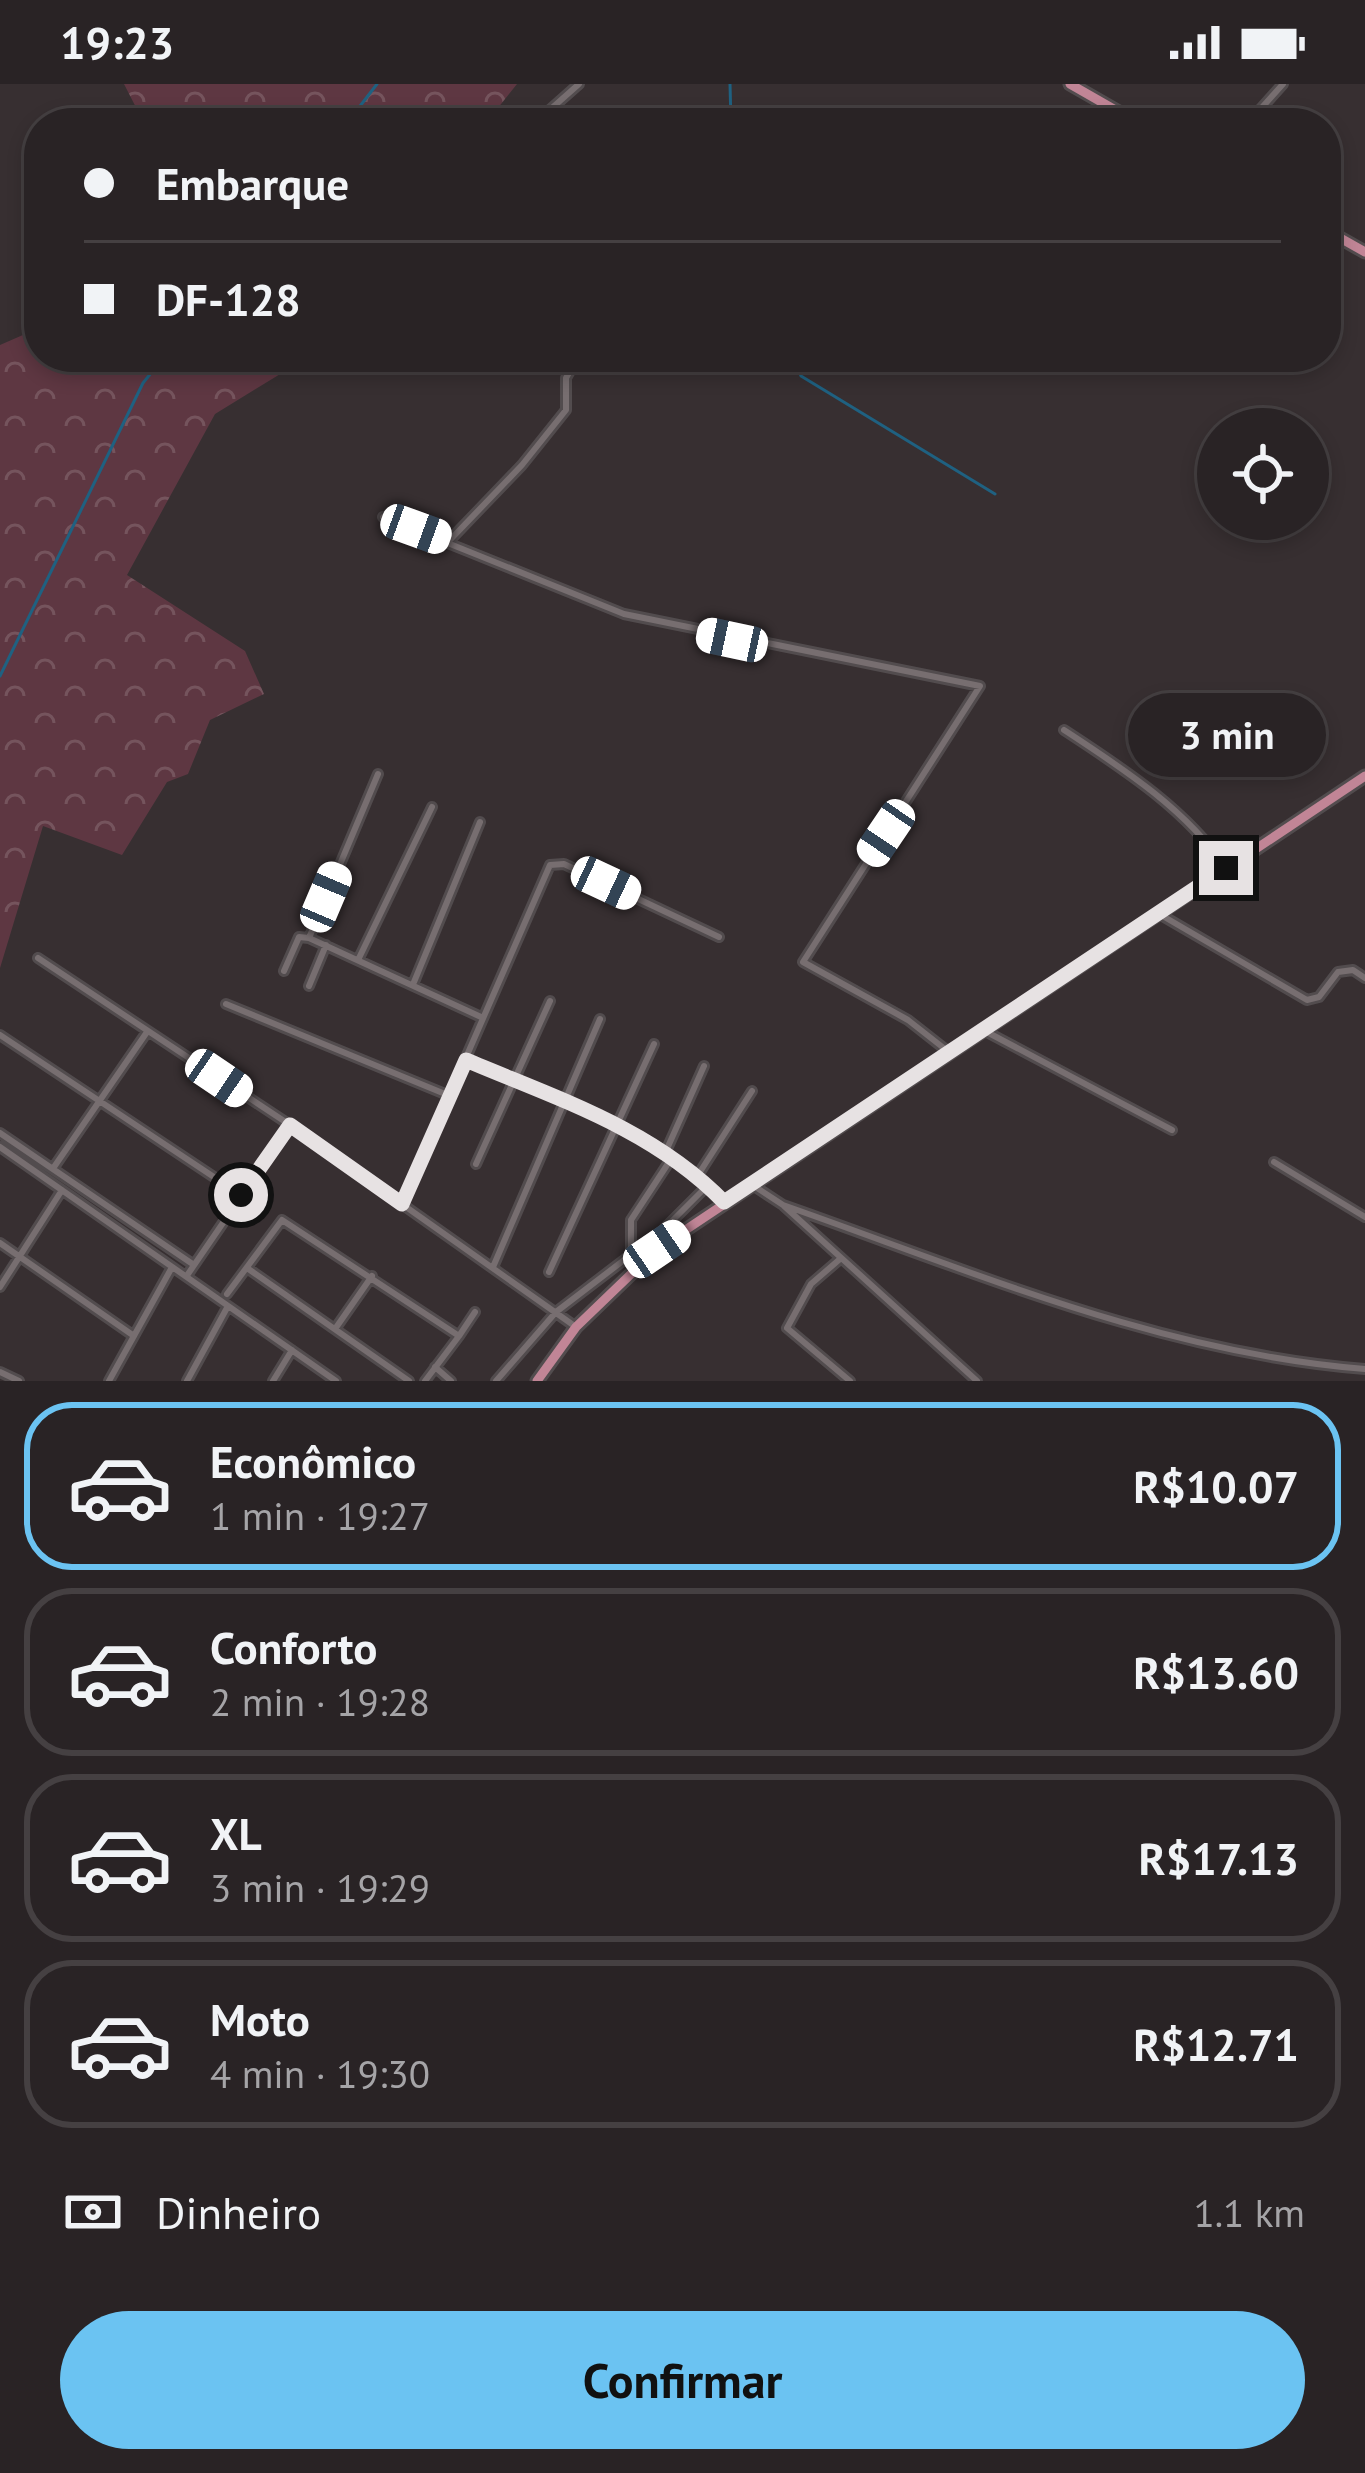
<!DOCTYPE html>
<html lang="pt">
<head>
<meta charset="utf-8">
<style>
  :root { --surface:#292325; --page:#312b2d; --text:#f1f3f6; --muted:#a5a4a7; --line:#454042; --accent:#6bc3f2 }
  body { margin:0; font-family:"PT Sans",sans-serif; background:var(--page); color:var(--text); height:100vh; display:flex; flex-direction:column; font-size:45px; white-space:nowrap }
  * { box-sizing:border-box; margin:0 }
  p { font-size:39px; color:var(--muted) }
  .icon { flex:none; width:66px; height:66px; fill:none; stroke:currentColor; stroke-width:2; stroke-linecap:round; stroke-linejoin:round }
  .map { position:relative; height:1297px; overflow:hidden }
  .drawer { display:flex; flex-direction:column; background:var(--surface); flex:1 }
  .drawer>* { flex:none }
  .hud { position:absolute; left:24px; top:24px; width:1317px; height:264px; border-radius:48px; box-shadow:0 6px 18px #0003,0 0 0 3px var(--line); display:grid; align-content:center; height:264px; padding:0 60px; background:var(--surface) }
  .buttons { position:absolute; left:1197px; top:324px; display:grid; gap:24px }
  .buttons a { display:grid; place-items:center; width:132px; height:132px; border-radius:50%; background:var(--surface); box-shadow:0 6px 18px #0003,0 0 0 3px var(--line); font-size:60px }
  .end { position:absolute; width:54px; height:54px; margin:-27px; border:15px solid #e7e2e3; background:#111; box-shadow:0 0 0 6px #111 }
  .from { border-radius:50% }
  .bubble { position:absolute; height:84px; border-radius:42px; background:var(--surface); box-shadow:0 6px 18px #0003,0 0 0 3px var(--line); font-size:39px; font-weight:600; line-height:84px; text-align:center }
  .car { position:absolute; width:36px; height:72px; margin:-36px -18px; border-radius:15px; box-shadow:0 0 9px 3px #0007; background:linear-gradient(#fff 24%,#345 0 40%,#fff 0 76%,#345 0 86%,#fff 0) }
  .hud b { display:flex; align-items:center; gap:42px; height:114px; font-size:45px }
  .hud b+b { border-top:3px solid var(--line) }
  .hud i { width:30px; height:30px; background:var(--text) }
  ul { padding:21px 0 0; list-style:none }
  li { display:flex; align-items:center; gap:36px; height:168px; margin:0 24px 18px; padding:0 36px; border:6px solid var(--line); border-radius:48px }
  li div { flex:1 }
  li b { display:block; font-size:45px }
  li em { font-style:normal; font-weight:600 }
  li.current { border-color:var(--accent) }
  li>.icon { width:108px; height:108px; stroke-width:1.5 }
  .pay { display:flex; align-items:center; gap:30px; height:132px; padding:0 60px; font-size:45px }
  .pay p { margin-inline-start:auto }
  .button { display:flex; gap:24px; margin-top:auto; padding:24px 60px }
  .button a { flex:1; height:138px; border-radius:72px; background:var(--accent); color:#111; font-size:48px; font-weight:600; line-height:138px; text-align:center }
  .status { display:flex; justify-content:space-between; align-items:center; height:84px; padding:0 60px; background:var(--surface); direction:ltr }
  .status svg { height:33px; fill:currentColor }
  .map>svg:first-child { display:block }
  .forest { fill:url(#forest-crowns) }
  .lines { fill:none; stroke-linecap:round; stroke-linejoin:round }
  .stream { stroke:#1f6181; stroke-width:3 }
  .minor-casing { stroke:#524c4e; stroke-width:12 }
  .primary-casing { stroke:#524c4e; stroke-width:15 }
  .minor { stroke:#776e70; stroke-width:6 }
  .primary { stroke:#c18596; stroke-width:9 }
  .route { stroke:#e7e2e3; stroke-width:15 }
</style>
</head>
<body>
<div class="status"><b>19:23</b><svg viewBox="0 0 49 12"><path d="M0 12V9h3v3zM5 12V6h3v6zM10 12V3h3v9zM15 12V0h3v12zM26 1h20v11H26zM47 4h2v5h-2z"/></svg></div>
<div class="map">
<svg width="1365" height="1297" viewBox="0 0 1365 1297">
  <defs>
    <pattern id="forest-crowns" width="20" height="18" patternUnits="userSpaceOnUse" patternTransform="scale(3)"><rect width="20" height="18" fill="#5e3742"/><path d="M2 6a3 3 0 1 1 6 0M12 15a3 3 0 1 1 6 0" fill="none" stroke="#75545d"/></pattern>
  </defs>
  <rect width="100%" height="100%" fill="#372f31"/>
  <path class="forest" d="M 124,0 L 517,0 L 486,39 L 144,39 Z
    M 39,244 L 39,273 L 308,273 L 215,330 L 127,491 L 245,567 L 264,610 L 210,636 L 188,690 L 167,698 L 122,771 L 43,742 L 0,884 L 0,261 Z"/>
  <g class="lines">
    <path class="stream" d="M 730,0 L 731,39
      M 347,39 L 377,0
      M 793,273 L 801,292 L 995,410
      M 0,592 L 143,299 L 164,273"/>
    <g class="minor-casing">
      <path id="minor" d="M 535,39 L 579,0
        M 1248,39 L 1283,0
        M 383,433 L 624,530 L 980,602 L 803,878 L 908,936 L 950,969
        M 449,457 L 522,381 L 566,326 L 566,294 L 578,273
        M 1064,646 C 1122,684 1186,725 1226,784
        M 1161,831 L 1307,916 L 1319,913 L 1338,888 L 1353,886 L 1365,894
        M 309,854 L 378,690
        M 38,874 L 290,1041 L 576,1243
        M 359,874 L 432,723
        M 284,887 L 299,853 L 309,854 L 481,933
        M 414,898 L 480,738
        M 309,902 L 326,861
        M 226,920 L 450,1012
        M 983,946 L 1172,1046
        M 0,951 L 241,1111
        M 466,976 C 559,1014 653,1046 724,1118
        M 0,1049 L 194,1181
        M 0,1063 L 336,1297
        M 666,1067 L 704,982
        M 1274,1078 L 1365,1133
        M 476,1080 L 550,917
        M 54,1083 L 147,948
        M 698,1091 L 752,1007
        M 751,1100 L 783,1121 C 974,1188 1161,1269 1365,1285
        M 402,1120 L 550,781 L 564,780 L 719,853
        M 784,1122 L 977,1297
        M 0,1159 L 134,1252
        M 631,1170 L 631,1136 L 671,1075
        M 840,1175 L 811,1200 L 787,1244 L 850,1297
        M 493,1183 L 600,935
        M 247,1184 L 409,1297
        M 549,1188 L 654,960
        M 188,1190 L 290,1041
        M 0,1203 L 62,1106
        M 227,1210 L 282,1136 L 459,1252 L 425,1297
        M 335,1245 L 372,1192
        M 459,1252 L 475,1228
        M 435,1283 L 451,1297
        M 0,1288 L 19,1297
        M 109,1297 L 171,1185
        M 187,1297 L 228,1222
        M 273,1297 L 292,1266
        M 496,1297 L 556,1228 L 662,1147 L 708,1101"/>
    </g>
    <g class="primary-casing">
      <path id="primary" d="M 1070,0 L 1138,39
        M 1326,146 L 1365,168
        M 537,1297 L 576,1243 L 657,1165 L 1365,692"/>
    </g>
    <use href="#minor" class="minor"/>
    <use href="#primary" class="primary"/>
  </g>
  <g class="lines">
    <path class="route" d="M 241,1111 L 290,1041 L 402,1120 L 466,976 C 558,1015 653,1045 724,1118 L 1226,784"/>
  </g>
</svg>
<div class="buttons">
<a><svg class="icon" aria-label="locate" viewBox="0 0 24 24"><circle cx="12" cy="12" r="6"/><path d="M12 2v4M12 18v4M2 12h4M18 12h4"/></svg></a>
</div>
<i class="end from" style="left:241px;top:1111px"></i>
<i class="end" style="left:1226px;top:784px"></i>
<div class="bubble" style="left:1128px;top:609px;width:198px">3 min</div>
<i class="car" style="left:416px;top:445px;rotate:110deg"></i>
<i class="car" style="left:732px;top:556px;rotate:282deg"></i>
<i class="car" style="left:886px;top:749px;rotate:214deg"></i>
<i class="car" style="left:606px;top:799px;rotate:115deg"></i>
<i class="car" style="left:326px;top:813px;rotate:23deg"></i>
<i class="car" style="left:219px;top:994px;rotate:124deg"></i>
<i class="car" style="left:657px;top:1165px;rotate:56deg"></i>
<div class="hud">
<b><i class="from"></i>Embarque</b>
<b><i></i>DF-128</b>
</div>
</div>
<section class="drawer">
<ul>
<li class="current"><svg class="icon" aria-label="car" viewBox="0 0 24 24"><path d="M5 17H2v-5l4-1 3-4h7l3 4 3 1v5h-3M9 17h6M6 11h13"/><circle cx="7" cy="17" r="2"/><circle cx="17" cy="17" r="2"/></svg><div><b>Econômico</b><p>1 min · 19:27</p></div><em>R$10.07</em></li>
<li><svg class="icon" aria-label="car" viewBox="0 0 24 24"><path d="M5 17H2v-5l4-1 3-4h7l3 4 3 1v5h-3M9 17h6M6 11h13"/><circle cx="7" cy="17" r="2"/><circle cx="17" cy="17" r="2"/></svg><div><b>Conforto</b><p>2 min · 19:28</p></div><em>R$13.60</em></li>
<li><svg class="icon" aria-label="car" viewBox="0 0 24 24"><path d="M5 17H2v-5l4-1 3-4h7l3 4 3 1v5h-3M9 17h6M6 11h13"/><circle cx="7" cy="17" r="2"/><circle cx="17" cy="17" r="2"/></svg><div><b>XL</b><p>3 min · 19:29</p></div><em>R$17.13</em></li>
<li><svg class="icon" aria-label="car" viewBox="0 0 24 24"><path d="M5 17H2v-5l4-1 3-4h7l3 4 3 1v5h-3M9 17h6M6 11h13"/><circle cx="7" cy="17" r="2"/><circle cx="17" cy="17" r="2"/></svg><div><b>Moto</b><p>4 min · 19:30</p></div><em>R$12.71</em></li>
</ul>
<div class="pay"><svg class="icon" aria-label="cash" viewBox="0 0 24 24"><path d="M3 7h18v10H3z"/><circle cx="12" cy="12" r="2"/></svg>Dinheiro<p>1.1 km</p></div>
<div class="button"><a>Confirmar</a></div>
</section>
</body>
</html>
